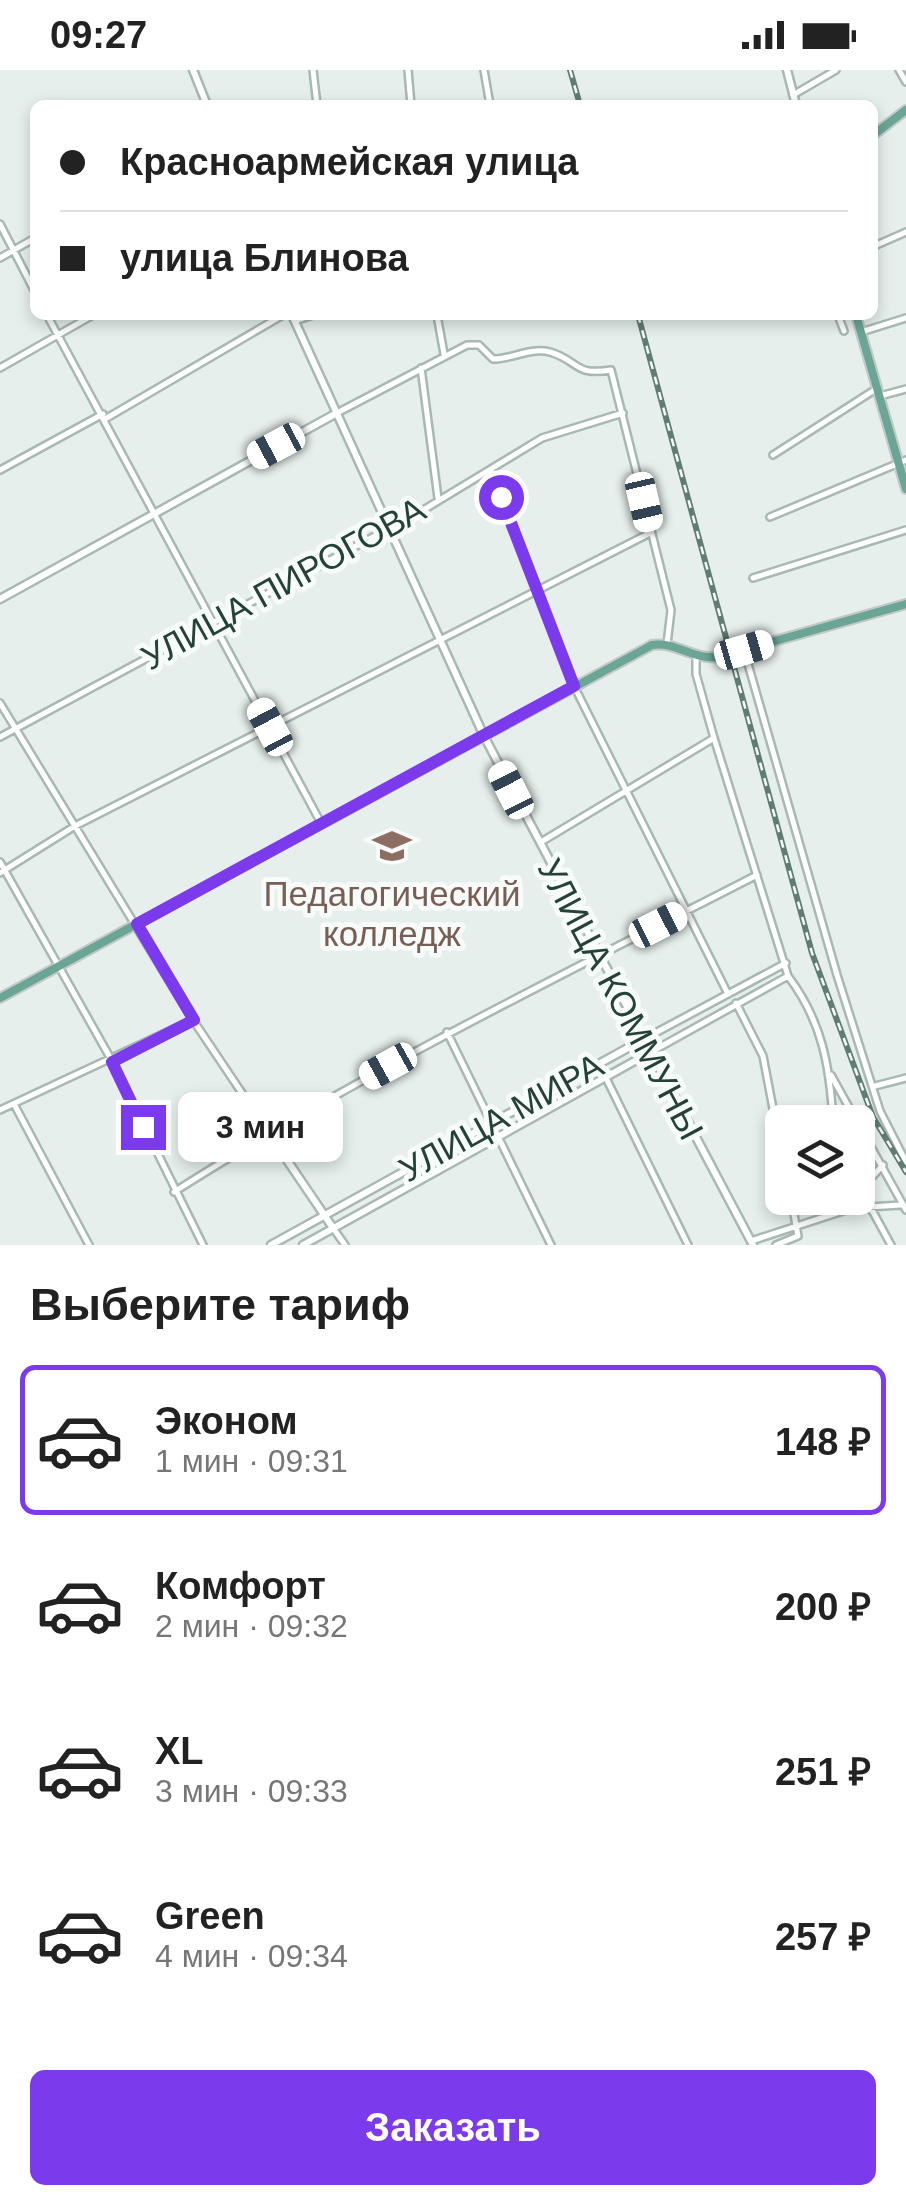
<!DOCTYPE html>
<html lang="ru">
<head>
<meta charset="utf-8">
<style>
  :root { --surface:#fff; --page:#f6f6f6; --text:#222; --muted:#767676; --line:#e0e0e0; --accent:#7c3aed }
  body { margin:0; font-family:Arial,sans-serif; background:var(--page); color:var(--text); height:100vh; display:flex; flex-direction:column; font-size:38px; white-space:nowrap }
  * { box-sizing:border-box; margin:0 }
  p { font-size:32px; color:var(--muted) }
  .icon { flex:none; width:55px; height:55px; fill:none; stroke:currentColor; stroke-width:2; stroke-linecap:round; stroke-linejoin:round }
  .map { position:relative; height:1175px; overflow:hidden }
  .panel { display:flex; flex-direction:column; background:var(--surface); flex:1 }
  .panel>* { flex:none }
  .guide { position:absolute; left:30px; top:30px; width:848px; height:220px; border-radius:15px; box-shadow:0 5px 15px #0003; display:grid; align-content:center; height:220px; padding:0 30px; background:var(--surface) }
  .tools { position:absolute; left:765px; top:1035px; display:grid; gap:20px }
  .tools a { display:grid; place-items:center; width:110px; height:110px; border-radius:15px; background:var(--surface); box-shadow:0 5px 15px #0003; font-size:50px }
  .end { position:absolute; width:45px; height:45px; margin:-22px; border:12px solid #7c3aed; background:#fff; box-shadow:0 0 0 5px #fff }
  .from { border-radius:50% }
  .bubble { position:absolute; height:70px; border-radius:15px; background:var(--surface); box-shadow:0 5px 15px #0003; font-size:32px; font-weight:600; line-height:70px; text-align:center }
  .car { position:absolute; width:30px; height:60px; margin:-30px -15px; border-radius:12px; box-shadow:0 0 8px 2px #0007; background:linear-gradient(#fff 24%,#345 0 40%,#fff 0 76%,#345 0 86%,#fff 0) }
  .guide b { display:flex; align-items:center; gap:35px; height:95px; font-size:38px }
  .guide b+b { border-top:2px solid var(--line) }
  .guide i { width:25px; height:25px; background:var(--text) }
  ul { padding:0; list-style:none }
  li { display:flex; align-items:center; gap:30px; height:150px; margin:0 20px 15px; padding:0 10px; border:5px solid transparent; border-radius:15px }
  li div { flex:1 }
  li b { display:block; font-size:38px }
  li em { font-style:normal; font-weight:600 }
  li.active { border-color:var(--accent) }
  li>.icon { width:90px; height:90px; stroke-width:1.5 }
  h2 { padding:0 30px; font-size:45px; line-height:120px }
  .button { display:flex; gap:20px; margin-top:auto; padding:20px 30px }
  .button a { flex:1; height:115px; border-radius:15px; background:var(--accent); color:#fff; font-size:40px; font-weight:600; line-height:115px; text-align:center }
  .status { display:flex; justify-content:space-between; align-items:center; height:70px; padding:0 50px; background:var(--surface); direction:ltr }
  .status svg { height:28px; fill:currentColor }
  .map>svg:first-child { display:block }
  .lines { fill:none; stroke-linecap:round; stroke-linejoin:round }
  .minor-casing { stroke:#a8b8b2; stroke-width:10 }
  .tertiary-casing { stroke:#a8b8b2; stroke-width:11 }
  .primary-casing { stroke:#c2cac8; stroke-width:12 }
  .minor { stroke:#fff; stroke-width:5 }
  .tertiary { stroke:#fff; stroke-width:6 }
  .primary { stroke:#6aa596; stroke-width:8 }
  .rail-casing { stroke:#5f7d75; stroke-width:6 }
  .rail { stroke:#f7fbf9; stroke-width:2.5; stroke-dasharray:8; stroke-linecap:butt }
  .route { stroke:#7c3aed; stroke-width:12 }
  .labels { text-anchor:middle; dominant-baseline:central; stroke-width:10; stroke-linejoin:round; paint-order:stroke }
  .street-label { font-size:35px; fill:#24423a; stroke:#f7fbf9 }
  .education-label { font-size:35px; fill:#785e54; stroke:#f7fbf9 }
</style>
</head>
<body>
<div class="status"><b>09:27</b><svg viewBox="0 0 49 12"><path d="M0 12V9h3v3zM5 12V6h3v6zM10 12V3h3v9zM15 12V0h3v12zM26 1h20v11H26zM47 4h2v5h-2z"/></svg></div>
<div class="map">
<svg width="906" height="1175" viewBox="0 0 906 1175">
  <rect width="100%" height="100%" fill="#e6efeb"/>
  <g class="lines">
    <g class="minor-casing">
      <path id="minor" d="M 313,0 L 317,35
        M 408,0 L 411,35
        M 484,0 L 490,35
        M 899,0 L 906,12
        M 793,25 L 836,0
        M 0,154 L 35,222
        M 872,177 L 906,162
        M 0,188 L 35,168
        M 47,245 L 321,753
        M 437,245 L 444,284
        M 838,245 L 844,261
        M 295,251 L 313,245
        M 861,262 L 906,248
        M 0,298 L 93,245
        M 421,298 L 438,428
        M 880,326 L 906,319
        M 335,344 L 467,275 L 479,275 L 493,289 C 513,289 530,277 550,282 C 580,291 573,306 611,300 L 671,540 L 667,574
        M 105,349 L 283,245
        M 773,385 L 876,319
        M 0,400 L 103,344
        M 491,401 L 574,616 L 727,922
        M 770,447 L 906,390
        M 753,508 L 906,460
        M 744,580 L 837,905 L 880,1041 L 906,1092
        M 696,586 L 696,604 L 714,668 L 788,906 C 822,951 830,996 833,1052
        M 0,633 L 193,950 L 268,1062
        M 0,667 L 425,439 L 542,368 L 623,343
        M 541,772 L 714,668
        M 0,792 L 112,991 L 203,1175
        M 0,803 L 75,756 L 650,463
        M 736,933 L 763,986 L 782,1086
        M 447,962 L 551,1175
        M 644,969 L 786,893
        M 651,982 L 788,906
        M 831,1005 L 906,1140
        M 606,1008 L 688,1175
        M 875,1016 L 906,1008
        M 14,1034 L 89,1175
        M 0,1040 L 193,950
        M 174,1122 C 361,1003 560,906 757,805
        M 858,1122 L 883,1095
        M 858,1125 L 873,1142 L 891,1175
        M 333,1158 L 345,1175
        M 751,1171 L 852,1138 L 901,1135
        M 776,1175 L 798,1166 L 791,1128"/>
    </g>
    <g class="tertiary-casing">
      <path id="tertiary" d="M 193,0 L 207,35
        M 787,0 L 796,35
        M 292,245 L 484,666 L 753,1175
        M 0,529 L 335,344
        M 268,1062 L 333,1158
        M 271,1175 L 644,969
        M 303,1175 L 651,982"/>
    </g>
    <g class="primary-casing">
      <path id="primary" d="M 872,66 L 906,40
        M 856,245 L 906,419
        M 0,928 L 652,575 C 675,571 693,590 718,587 L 906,534"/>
    </g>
    <use href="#minor" class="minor"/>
    <use href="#tertiary" class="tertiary"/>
    <use href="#primary" class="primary"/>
    <g class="rail-casing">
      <path id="rail" d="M 570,0 L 580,35
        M 638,245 L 812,883 L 873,1047 L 906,1102"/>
    </g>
    <use href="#rail" class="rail"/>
  </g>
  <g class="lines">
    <path class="route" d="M 143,1057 L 112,992 L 194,950 L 137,854 L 574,616 L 501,427"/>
  </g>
  <defs>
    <g id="university-bare" transform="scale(3)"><path d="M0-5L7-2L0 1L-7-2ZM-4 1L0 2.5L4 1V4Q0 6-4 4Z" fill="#8d6e63" stroke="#f7fbf9" stroke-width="2.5" paint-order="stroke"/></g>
  </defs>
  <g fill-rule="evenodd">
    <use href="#university-bare" x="392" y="776"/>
  </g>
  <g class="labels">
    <g class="street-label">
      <text transform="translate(283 513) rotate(-29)">УЛИЦА ПИРОГОВА</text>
      <text transform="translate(621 929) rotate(62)">УЛИЦА КОММУНЫ</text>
      <text transform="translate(501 1047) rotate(-29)">УЛИЦА МИРА</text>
    </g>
    <g class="education-label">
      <text x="392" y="823">Педагогический<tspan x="392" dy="40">колледж</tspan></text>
    </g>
  </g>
</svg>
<div class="tools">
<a><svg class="icon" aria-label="layers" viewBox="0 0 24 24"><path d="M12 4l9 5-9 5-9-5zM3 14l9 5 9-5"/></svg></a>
</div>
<i class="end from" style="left:501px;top:427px"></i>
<i class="end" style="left:143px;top:1057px"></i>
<div class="bubble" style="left:178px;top:1022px;width:165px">3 мин</div>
<i class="car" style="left:276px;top:376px;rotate:242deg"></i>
<i class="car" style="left:644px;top:432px;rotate:167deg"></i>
<i class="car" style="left:744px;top:580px;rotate:74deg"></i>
<i class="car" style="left:270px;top:657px;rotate:332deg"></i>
<i class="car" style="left:511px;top:720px;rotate:333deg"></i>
<i class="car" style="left:658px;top:855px;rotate:63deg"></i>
<i class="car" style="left:388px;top:996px;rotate:241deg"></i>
<div class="guide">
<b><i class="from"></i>Красноармейская улица</b>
<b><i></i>улица Блинова</b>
</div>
</div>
<section class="panel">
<h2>Выберите тариф</h2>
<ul>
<li class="active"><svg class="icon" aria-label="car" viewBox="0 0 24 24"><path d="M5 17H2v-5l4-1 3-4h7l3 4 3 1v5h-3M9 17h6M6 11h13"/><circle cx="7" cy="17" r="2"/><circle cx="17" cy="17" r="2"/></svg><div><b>Эконом</b><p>1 мин · 09:31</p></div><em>148 ₽</em></li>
<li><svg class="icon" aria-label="car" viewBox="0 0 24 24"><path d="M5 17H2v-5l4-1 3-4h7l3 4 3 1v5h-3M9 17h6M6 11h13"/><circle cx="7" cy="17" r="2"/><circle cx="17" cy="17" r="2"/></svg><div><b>Комфорт</b><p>2 мин · 09:32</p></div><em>200 ₽</em></li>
<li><svg class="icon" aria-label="car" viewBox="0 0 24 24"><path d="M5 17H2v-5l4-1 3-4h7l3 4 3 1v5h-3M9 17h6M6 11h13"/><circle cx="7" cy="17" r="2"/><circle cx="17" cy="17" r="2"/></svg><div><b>XL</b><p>3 мин · 09:33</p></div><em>251 ₽</em></li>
<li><svg class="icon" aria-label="car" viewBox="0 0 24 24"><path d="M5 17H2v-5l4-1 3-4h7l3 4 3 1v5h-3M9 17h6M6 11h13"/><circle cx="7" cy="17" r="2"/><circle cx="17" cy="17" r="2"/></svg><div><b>Green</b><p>4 мин · 09:34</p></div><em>257 ₽</em></li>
</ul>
<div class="button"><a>Заказать</a></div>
</section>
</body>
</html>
